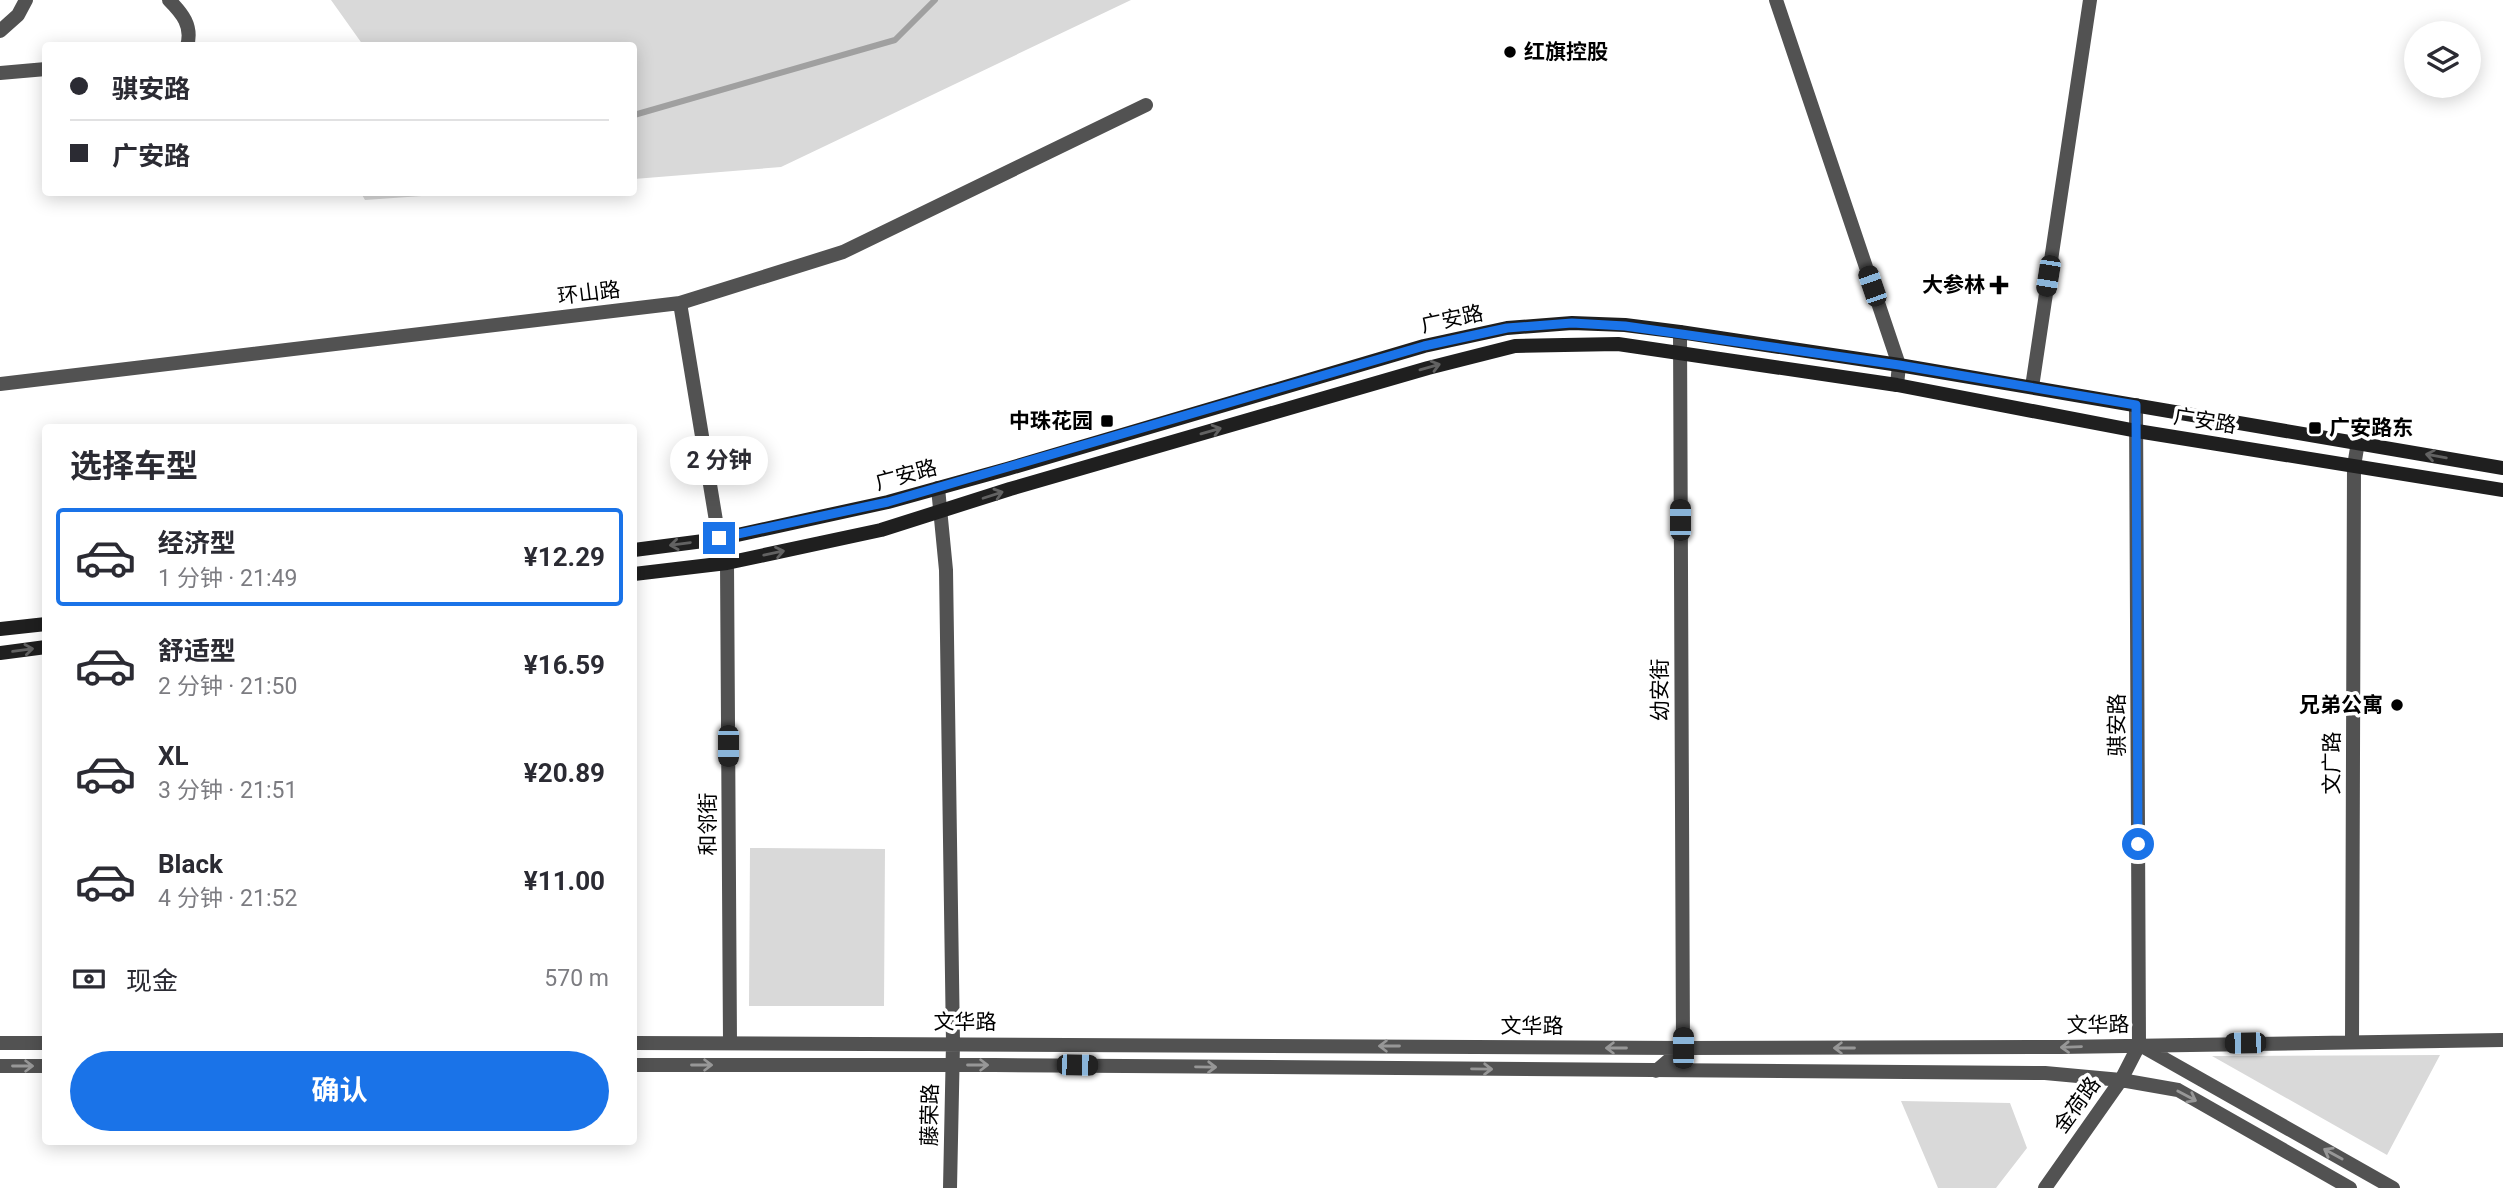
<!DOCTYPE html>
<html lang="zh">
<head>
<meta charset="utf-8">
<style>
  :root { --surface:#fff; --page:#f2f2f3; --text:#2b2b33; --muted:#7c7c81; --line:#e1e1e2; --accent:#1a73e8 }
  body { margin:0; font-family:Roboto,"Noto Sans SC",sans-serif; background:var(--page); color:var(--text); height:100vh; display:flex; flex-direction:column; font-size:26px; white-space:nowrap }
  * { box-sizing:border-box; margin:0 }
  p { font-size:23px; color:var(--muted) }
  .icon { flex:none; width:38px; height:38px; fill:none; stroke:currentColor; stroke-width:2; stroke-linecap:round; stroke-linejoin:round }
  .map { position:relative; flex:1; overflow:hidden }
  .sheet { position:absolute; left:42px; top:424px; width:595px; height:721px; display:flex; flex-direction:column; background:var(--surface); border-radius:7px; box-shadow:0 4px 18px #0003 }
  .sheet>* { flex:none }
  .hud { position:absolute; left:42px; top:42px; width:595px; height:154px; border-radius:7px; box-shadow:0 4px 18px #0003; display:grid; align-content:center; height:154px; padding:0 28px; background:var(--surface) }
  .tools { position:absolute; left:2404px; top:21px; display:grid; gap:14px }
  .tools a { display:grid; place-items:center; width:77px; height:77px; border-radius:50%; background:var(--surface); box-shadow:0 4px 18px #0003; font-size:35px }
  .end { position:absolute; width:32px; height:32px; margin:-16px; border:9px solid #1a73e8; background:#fff; box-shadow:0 0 0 4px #fff }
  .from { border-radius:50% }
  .bubble { position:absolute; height:49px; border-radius:24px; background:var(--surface); box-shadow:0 4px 18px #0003; font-size:23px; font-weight:700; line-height:49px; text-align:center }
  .car { position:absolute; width:21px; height:42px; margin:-21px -10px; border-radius:9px; box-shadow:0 0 5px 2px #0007; background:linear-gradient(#222 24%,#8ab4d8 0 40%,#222 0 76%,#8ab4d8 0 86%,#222 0) }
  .hud b { display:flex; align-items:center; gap:24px; height:66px; font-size:26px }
  .hud b+b { border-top:2px solid var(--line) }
  .hud i { width:18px; height:18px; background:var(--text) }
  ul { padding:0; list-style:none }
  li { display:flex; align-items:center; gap:21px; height:98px; margin:0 14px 10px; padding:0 14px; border:4px solid transparent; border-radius:7px }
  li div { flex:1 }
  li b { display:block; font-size:26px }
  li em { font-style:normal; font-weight:700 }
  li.current { border-color:var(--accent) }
  li>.icon { width:63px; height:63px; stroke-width:1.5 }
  h2 { padding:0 28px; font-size:32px; line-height:84px }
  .pay { display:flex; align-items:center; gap:18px; height:77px; padding:0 28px; font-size:26px }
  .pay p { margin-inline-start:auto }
  .button { display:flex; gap:14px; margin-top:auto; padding:14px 28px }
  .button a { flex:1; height:80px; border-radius:42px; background:var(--accent); color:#fff; font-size:28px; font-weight:700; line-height:80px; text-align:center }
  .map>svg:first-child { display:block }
  .green { fill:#d9d9d9 }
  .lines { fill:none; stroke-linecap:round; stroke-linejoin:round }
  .stream { stroke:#a0a0a0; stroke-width:6 }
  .street { stroke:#525252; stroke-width:14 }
  .secondary { stroke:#1f1f1f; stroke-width:14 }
  .oneway { stroke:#626262 }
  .oneway2 { stroke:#979797 }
  .route { stroke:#1a73e8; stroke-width:9 }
  .poi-dot { fill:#000; stroke:#fff; stroke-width:2.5 }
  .labels { text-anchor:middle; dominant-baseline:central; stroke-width:7; stroke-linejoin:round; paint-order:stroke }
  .poi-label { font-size:21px; font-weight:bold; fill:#000; stroke:#fff; text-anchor:end }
  .street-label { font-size:21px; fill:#000; stroke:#fff }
</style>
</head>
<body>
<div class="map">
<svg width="2503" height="1188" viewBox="0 0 2503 1188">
  <rect width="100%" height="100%" fill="#fff"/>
  <path class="green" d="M 331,0 L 1131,0 L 781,167 L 634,179 L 634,46 L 363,45 Z
    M 361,193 L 464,193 L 365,200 Z
    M 750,848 L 885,849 L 884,1006 L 749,1006 Z
    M 2440,1055 L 2387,1155 L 2212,1056 Z
    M 1901,1101 L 2010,1103 L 2027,1148 L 1996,1188 L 1938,1188 Z"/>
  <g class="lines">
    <path class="stream" d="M 634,115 L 895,40 L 935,0"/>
    <path class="street" d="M 169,0 C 182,13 193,26 187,46
      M 1776,0 L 1899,365 L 1897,385
      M 0,31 L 18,15 L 26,0
      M 0,73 L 46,69
      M 680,303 L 719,539 L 727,563 L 730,1043
      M 0,384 L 680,303 L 843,252 L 1146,105
      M 2032,387 L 2090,0
      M 938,488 L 946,570 L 953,1043 L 950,1188
      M 2352,1042 L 2354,466 L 2358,442
      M 0,1043 L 46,1043
      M 634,1043 L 1683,1048 L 2061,1047 L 2503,1040
      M 2140,1045 L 2393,1188
      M 634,1065 L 994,1065 L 2045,1073 L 2121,1080 L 2178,1090 L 2350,1188
      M 0,1066 L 46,1066
      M 1656,1071 L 1683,1048 L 1680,332
      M 2045,1188 L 2121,1080 L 2139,1045 L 2136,405"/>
    <path class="secondary" d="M 634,550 L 719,539 L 888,502 L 1007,469 L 1424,346 L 1507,328 L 1572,323 L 1625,325 L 1680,332 L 1899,365 L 2503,468
      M 634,574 L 727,563 L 881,530 L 1010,489 L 1428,368 L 1515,346 L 1618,344 L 1897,385 L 2137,431 L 2503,490
      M 0,629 L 46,624
      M 0,653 L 46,647"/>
  </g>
  <defs><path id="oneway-shaft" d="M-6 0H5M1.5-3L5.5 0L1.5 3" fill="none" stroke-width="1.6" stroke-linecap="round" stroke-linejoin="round" transform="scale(1.75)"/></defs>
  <g class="oneway">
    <use href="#oneway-shaft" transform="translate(1430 367) rotate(-16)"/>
    <use href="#oneway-shaft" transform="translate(1211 431) rotate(-16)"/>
    <use href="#oneway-shaft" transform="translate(2436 456) rotate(-170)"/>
    <use href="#oneway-shaft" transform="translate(993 495) rotate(-18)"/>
    <use href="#oneway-shaft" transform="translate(680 544) rotate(172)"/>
    <use href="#oneway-shaft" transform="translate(774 553) rotate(-12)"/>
    <use href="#oneway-shaft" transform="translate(23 650) rotate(-8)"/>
  </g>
  <g class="oneway2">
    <use href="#oneway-shaft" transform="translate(1389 1046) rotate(-180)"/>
    <use href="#oneway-shaft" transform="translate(2071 1047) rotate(178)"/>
    <use href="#oneway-shaft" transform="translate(1616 1048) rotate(-180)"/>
    <use href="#oneway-shaft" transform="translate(1844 1048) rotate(180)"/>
    <use href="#oneway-shaft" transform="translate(702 1065)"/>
    <use href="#oneway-shaft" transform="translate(978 1065)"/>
    <use href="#oneway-shaft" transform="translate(23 1066)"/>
    <use href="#oneway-shaft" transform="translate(1206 1067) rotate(1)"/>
    <use href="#oneway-shaft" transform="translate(1482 1069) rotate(1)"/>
    <use href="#oneway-shaft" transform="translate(2187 1096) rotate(28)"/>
    <use href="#oneway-shaft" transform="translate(2333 1154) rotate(-151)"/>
  </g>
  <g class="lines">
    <path class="route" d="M 719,538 L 888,502 L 1424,346 L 1507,328 L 1572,323 L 1625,326 L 1899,365 L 2136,405 L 2138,844"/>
  </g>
  <g class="poi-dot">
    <circle cx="1510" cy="52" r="7"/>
    <path d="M1995.5 274.5h7v7h7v7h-7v7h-7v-7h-7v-7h7z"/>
    <rect x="1100" y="414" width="14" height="14" rx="3.5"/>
    <rect x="2308" y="421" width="14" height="14" rx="3.5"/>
    <circle cx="2397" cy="705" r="7"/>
  </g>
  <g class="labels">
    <g class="poi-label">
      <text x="1524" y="52" text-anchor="start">红旗控股</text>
      <text x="1985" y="285">大参林</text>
      <text x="1093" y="421">中珠花园</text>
      <text x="2329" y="428" text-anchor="start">广安路东</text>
      <text x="2383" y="705">兄弟公寓</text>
    </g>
    <g class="street-label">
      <text transform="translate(589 293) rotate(-7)">环山路</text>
      <text transform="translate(1452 319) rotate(-12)">广安路</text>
      <text transform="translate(2205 421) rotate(9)">广安路</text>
      <text transform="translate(906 475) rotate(-15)">广安路</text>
      <text transform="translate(1660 690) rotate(-90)">幼安街</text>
      <text transform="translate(2117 725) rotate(-90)">骐安路</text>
      <text transform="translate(2332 763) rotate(-90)">文广路</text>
      <text transform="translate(708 824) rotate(-90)">和邻街</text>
      <text x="965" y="1022">文华路</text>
      <text transform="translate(2098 1025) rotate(-1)">文华路</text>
      <text x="1532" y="1026">文华路</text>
      <text transform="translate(2077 1105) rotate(-54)">金荷路</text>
      <text transform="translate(930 1115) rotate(-89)">藤荣路</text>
    </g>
  </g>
</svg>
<div class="tools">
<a><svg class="icon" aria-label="layers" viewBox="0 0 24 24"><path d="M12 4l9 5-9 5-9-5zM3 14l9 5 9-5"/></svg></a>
</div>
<i class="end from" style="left:2138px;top:844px"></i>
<i class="end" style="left:719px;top:538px"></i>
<div class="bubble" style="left:670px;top:436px;width:98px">2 分钟</div>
<i class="car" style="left:2048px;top:276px;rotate:189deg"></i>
<i class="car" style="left:1872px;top:286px;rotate:341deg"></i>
<i class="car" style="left:1680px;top:520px;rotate:0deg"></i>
<i class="car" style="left:728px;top:746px;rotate:180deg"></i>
<i class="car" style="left:2245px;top:1043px;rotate:269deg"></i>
<i class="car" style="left:1683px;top:1048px;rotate:0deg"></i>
<i class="car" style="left:1077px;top:1065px;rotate:91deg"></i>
<div class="hud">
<b><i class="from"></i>骐安路</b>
<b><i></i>广安路</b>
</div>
<section class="sheet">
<h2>选择车型</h2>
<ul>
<li class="current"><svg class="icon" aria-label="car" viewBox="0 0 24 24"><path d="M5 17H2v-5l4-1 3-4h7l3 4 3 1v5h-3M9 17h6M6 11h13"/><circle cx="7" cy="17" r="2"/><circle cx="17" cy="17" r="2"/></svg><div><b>经济型</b><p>1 分钟 · 21:49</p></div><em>¥12.29</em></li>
<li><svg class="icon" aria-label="car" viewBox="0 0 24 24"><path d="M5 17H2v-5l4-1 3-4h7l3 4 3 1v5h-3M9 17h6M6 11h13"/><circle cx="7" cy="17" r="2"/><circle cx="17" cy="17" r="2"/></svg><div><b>舒适型</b><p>2 分钟 · 21:50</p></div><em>¥16.59</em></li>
<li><svg class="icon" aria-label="car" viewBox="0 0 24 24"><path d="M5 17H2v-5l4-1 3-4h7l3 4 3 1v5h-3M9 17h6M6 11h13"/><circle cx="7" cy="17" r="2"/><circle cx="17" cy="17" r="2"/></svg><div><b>XL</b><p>3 分钟 · 21:51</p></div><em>¥20.89</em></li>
<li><svg class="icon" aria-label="car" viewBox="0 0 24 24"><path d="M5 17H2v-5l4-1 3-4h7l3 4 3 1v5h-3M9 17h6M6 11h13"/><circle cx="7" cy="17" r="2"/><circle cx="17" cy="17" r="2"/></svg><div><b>Black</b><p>4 分钟 · 21:52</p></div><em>¥11.00</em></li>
</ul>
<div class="pay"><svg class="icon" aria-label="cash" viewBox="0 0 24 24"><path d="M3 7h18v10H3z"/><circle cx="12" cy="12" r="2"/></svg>现金<p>570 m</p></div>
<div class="button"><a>确认</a></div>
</section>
</div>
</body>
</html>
